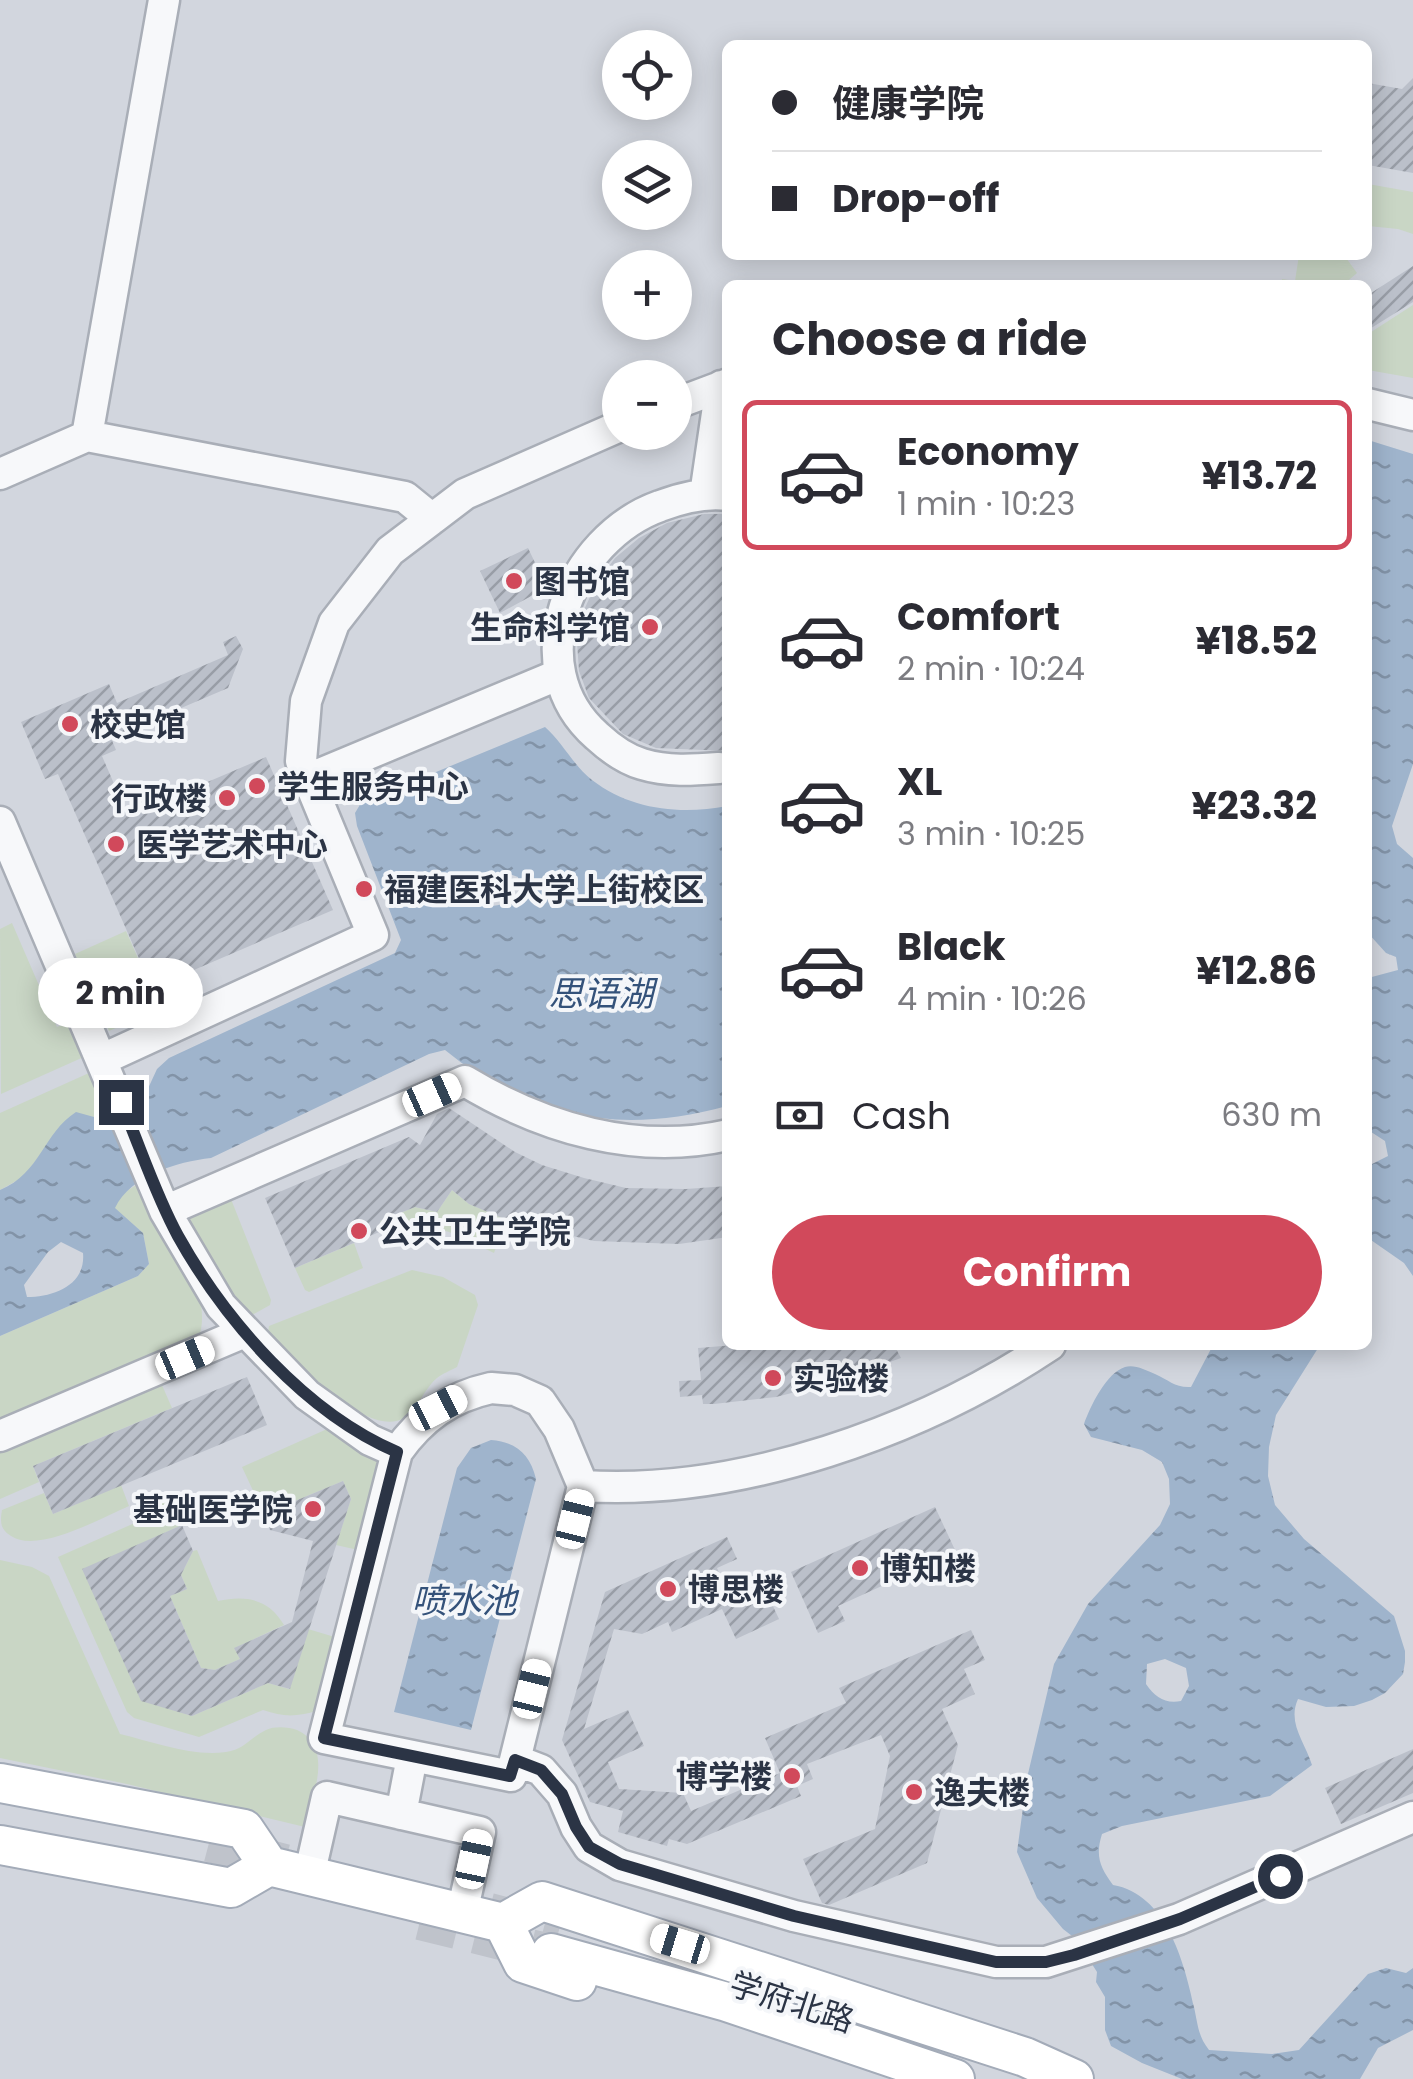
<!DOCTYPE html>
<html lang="en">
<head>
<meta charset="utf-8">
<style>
  :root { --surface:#fff; --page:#f2f2f3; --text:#2b2b33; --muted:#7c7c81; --line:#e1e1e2; --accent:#d1495b }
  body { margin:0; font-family:Poppins,"Noto Sans SC",sans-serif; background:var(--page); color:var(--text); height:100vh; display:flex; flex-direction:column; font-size:38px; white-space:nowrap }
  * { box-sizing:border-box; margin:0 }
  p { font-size:32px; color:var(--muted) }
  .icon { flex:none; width:55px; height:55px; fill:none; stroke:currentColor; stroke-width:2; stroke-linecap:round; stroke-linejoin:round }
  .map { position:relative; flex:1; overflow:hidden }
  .drawer { position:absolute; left:722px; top:280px; width:650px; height:1070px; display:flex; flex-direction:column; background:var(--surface); border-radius:15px; box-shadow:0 5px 25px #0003 }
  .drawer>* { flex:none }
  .banner { position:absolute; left:722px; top:40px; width:650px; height:220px; border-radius:15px; box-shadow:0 5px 25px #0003; display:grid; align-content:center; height:220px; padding:0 50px; background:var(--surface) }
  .buttons { position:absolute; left:602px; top:30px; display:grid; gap:20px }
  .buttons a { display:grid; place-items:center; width:90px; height:90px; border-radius:50%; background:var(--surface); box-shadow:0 5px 25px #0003; font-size:50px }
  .end { position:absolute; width:45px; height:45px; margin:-22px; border:12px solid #2b3445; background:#fff; box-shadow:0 0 0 5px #fff }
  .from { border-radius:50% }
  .bubble { position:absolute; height:70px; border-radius:35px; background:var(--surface); box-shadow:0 5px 25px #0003; font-size:32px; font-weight:700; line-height:70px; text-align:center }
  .car { position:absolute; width:30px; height:60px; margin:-30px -15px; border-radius:12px; box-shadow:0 0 8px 2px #0007; background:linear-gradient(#fff 24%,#345 0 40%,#fff 0 76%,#345 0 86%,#fff 0) }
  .banner b { display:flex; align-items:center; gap:35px; height:95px; font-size:38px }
  .banner b+b { border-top:2px solid var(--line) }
  .banner i { width:25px; height:25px; background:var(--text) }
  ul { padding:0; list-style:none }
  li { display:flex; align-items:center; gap:30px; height:150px; margin:0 20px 15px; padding:0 30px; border:5px solid transparent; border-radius:15px }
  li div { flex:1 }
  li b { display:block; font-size:38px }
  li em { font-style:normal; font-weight:700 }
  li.selected { border-color:var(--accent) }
  li>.icon { width:90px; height:90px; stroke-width:1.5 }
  h2 { padding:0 50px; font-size:45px; line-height:120px }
  .pay { display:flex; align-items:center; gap:25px; height:110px; padding:0 50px; font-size:38px }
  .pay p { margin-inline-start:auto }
  .primary-button { display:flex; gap:20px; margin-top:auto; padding:20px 50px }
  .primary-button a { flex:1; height:115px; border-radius:60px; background:var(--accent); color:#fff; font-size:40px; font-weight:700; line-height:115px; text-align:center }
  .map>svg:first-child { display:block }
  .built { fill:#d2d6de; fill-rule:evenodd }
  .grass { fill:#c9d6c5 }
  .water { fill:url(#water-ripples); fill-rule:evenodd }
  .building { fill:url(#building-hatch) }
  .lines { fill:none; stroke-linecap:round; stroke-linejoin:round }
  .major-tunnel { stroke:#bfc3cb; stroke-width:38; stroke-dasharray:38 19; stroke-linecap:butt }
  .minor-casing { stroke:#a9aeb7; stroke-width:35 }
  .major-casing { stroke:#a3abb8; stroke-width:42 }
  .minor { stroke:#f7f8fa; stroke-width:30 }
  .major { stroke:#fff; stroke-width:38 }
  .route { stroke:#2b3445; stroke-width:12 }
  .poi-dot { fill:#d1495b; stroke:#f4f6f9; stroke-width:4 }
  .labels { text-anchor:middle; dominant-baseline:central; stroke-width:8; stroke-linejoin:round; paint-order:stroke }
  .poi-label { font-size:32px; font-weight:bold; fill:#2b3445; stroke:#f4f6f9; text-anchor:start }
  .street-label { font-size:32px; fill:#2b3445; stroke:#f4f6f9 }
  .water-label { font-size:35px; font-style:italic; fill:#34527a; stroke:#f4f6f9 }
</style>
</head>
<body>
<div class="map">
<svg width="1413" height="2079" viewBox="0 0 1413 2079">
  <defs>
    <pattern id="water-ripples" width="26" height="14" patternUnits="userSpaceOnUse" patternTransform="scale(2.5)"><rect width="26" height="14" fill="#9fb4cc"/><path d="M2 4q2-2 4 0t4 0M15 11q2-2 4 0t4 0" fill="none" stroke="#8293a7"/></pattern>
    <pattern id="building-hatch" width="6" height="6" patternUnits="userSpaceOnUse" patternTransform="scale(2.5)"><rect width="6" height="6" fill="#bbc0ca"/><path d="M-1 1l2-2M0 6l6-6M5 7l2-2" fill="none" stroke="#989da6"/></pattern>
  </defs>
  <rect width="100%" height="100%" fill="#e4e7ec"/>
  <path class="built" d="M 0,0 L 1413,0 L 1413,2079 L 0,2079 ZM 728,45 L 1368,45 L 1368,255 L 728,255 ZM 620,48 L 675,48 L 675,102 L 620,102 ZM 620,158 L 675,158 L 675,212 L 620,212 ZM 620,268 L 675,268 L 675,322 L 620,322 ZM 728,285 L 1368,285 L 1368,1345 L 728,1345 ZM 620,378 L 675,378 L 675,432 L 620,432 Z"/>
  <path class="grass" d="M 1368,184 L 1413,192 L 1413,234 L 1398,229 L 1368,226 Z
    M 1299,255 L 1344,255 L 1357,273 L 1343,285 L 1282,285 L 1282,279 L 1295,281 Z
    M 1413,305 L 1413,378 L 1368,370 L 1368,334 Z
    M 12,923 L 57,1027 L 70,1022 L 86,1056 L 1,1094 L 0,929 Z
    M 126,931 L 160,1008 L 109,1031 L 75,954 Z
    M 89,1073 L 108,1113 L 94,1117 L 83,1115 L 59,1128 L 25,1176 L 0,1190 L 0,1113 Z
    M 144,1180 C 164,1220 217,1295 198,1339 L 0,1427 L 0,1336 L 138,1276 L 149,1264 L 143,1233 L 114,1208 L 122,1194 Z
    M 227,1189 L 271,1300 L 270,1305 L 252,1315 L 244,1315 L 171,1214 Z
    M 452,1190 L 469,1204 L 506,1219 L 494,1253 C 441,1228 445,1221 390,1244 L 380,1221 L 415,1207 L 437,1212 Z
    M 354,1243 L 363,1268 L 309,1292 L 305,1290 L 295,1268 Z
    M 412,1270 L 443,1277 L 475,1295 L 478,1305 L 457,1367 C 451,1370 442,1374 437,1378 C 423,1390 418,1410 402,1419 C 367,1437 291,1361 267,1338 L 269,1326 Z
    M 158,1376 L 172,1408 L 33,1466 L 39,1482 L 0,1499 L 0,1441 Z
    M 336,1425 L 391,1455 L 367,1552 L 336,1545 L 351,1499 L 343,1481 L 264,1514 L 242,1467 Z
    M 121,1485 L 129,1506 C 101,1518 38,1554 11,1536 C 0,1529 0,1522 2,1510 L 44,1493 L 53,1514 Z
    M 170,1498 L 182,1525 L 83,1570 L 141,1700 L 192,1716 L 268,1683 L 289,1689 L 308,1629 L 338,1638 L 316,1711 C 296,1717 283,1717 263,1710 L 199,1737 L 134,1718 L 127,1712 L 58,1557 L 146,1518 L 142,1510 Z
    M 197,1550 L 218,1601 C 246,1595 269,1599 284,1625 L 235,1648 L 240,1659 L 215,1670 L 201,1668 L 170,1596 L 187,1589 L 181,1575 L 193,1551 Z
    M 0,1560 L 32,1567 L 49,1576 L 120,1734 C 154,1742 192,1757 226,1752 C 244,1750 251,1737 266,1730 C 275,1726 288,1727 297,1730 C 335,1748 312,1796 305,1827 L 127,1784 L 0,1758 Z"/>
  <path class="water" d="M 1368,440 L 1413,454 L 1413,764 L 1392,826 L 1397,844 L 1413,858 L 1413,1276 L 1404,1263 L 1368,1238 L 1368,1166 L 1388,1156 L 1385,1141 L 1368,1130 L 1368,978 L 1398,970 L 1396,957 L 1386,953 L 1368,933 Z
    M 545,727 C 562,742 574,766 592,780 C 631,810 681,815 727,806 L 727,1106 C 622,1135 531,1120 445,1050 L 429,1054 L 211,1158 C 177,1162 131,1175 115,1208 L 143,1233 L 149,1264 L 138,1276 L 0,1336 L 0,1190 C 41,1173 43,1133 76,1112 L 94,1117 L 145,1095 L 157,1069 L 169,1058 L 395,953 L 401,940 L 357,826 L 355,813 L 361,803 ZM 504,872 L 518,877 L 520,894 C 510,905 492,907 477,906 L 473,897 L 479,880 ZM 61,1242 L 83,1253 C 86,1285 54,1297 27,1297 L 24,1285 L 48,1252 Z
    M 1213,1345 L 1320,1345 L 1276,1415 L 1269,1447 L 1268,1476 L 1275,1505 L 1304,1539 L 1394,1616 L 1405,1651 L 1405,1662 L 1403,1674 L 1385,1693 L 1372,1700 L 1354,1706 L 1326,1707 L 1298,1699 C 1287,1723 1305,1742 1312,1765 L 1270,1796 L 1122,1826 L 1102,1834 C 1095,1856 1100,1867 1113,1885 C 1166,1894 1184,1961 1194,2007 C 1198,2025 1198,2036 1209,2050 L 1272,2054 L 1299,2050 L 1368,1974 L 1386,1968 L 1406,1973 L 1413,1968 L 1413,2030 L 1378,2048 L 1360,2079 L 1182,2079 L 1142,2063 L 1111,2046 L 1105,2030 L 1105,1997 L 1096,1982 L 1097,1972 L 1076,1939 L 1063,1929 L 1037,1898 L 1017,1852 L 1027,1778 L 1054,1664 L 1088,1604 L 1160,1525 L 1170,1504 L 1169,1479 L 1162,1462 L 1142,1450 L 1091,1437 L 1084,1424 C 1090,1407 1106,1373 1125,1367 C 1134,1364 1146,1370 1155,1374 C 1169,1380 1175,1388 1191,1387 ZM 1165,1659 L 1186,1668 L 1189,1686 L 1181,1701 C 1165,1704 1155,1697 1146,1684 L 1147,1664 Z
    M 491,1440 C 516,1442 530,1454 536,1479 L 471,1730 L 394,1712 L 457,1468 L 471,1448 Z"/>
  <path class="building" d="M 1413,78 L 1413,173 L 1368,165 L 1368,83 L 1402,89 Z
    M 1413,266 L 1413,302 L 1368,330 L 1368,295 Z
    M 704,514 L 728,514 L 728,751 L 656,748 L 623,734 L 589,698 L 579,671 L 577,642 L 583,612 L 596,584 L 615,558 L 639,538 L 667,523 Z
    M 528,548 L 540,573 L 558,577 L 549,597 L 535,594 L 500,613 L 480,571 Z
    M 236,636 L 243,649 L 228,688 L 111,738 L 116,750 L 102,756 L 128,816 L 266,757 L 333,910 L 152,988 L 58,774 L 45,779 L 21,722 L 109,684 L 117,703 L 228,655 L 223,642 Z
    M 449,1108 L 515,1152 L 542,1165 L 584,1178 L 626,1188 L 686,1189 L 728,1186 L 728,1237 L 679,1244 L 594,1241 L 509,1221 L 469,1204 L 452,1190 L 437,1212 L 415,1207 L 380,1221 L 384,1230 L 295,1268 L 265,1198 L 409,1137 L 420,1145 L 437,1114 Z
    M 735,1345 L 894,1345 L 901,1358 L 831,1383 L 776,1397 L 714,1404 L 703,1404 L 702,1395 L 680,1397 L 679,1381 L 701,1380 L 698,1348 Z
    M 247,1377 L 267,1425 L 53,1514 L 33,1466 Z
    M 343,1481 L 351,1499 L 290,1689 L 268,1683 L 192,1716 L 141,1701 L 82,1569 L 182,1525 L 193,1551 L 181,1575 L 187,1589 L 170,1596 L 201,1668 L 215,1670 L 240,1659 L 234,1648 L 292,1622 L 313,1541 L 270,1530 L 264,1514 Z
    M 935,1507 L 962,1565 L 936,1576 L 930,1564 L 838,1606 L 845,1621 L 818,1633 L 791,1572 Z
    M 727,1537 L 737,1559 L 717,1568 L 732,1602 L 764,1587 L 779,1619 L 736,1639 L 722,1609 L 672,1632 L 668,1622 L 642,1634 L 614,1629 L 584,1729 L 628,1710 L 644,1746 L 608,1762 L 619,1789 L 683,1793 L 691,1811 L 780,1773 L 765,1738 L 846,1703 L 839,1688 L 971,1630 L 985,1660 L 964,1669 L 975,1694 L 942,1709 L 958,1745 L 927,1863 L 829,1905 L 822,1903 L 803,1859 L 875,1829 L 890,1756 L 881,1735 L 807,1764 L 813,1779 L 797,1786 L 801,1796 L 687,1844 L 669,1839 L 667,1846 L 618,1832 L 623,1811 L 590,1802 L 562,1740 L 605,1592 Z
    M 1413,1749 L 1413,1793 L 1341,1824 L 1325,1788 Z"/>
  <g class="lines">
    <path class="major-tunnel" d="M 209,1843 L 285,1863
      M 489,1912 L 559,1930
      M 420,1921 L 542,1951"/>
    <g class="minor-casing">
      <path id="minor" d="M 675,404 L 728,384
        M 1368,404 L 1413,415
        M 87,436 L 164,0
        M 0,474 L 87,436 L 405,497 L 432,519
        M 705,495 L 721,386
        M 719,768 C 693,770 668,772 642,764 C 625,759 610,748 597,736 C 517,666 570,538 660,506 C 681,498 705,492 728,495
        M 308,779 L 560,674
        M 0,822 L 165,1211 L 221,1306 L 307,1395 L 370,1440 L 397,1452
        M 103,1059 L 373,935 L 301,761 L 306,701 L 334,623 L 390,551 L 465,494 L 620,426
        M 165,1211 L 465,1081 C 543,1128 636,1156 728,1135
        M 491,1388 L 515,1390 L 540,1401 L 559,1429 L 583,1486 L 511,1776 L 324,1738 L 397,1452 C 421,1418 450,1397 491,1388 Z
        M 0,1436 L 245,1332
        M 583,1486 C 740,1496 921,1431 1050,1345
        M 515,1760 L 541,1770 L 562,1794 L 576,1827 L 589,1847 L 620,1865 L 794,1916 L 996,1962 L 1046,1962 L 1179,1919 L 1413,1817
        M 401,1814 L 412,1757
        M 309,1876 L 327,1797 L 480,1832 L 462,1913"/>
    </g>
    <g class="major-casing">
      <path id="major" d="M 0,1783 L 244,1829 L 269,1866 L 503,1923 L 542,1901 L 1025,2057 L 1074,2079
        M 0,1845 L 231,1888 L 269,1866
        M 503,1923 L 523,1963 L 577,1981
        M 551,1953 L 727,2002 L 955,2079"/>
    </g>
    <use href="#minor" class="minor"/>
    <use href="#major" class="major"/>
  </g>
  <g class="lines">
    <path class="route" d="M 121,1102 C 140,1146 155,1194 178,1236 C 226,1322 306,1413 397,1452 L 324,1738 L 510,1776 L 515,1760 L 541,1770 L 562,1794 L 576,1827 L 589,1847 L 620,1864 L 794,1916 L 996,1962 L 1046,1962 L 1074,1955 L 1180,1919 L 1280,1876"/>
  </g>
  <g class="poi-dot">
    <circle cx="514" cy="581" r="10"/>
    <circle cx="650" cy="627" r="10"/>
    <circle cx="70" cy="724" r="10"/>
    <circle cx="257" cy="786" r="10"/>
    <circle cx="227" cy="798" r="10"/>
    <circle cx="116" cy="844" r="10"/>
    <circle cx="364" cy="889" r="10"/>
    <circle cx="359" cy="1231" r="10"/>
    <circle cx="773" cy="1378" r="10"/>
    <circle cx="313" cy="1509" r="10"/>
    <circle cx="860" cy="1568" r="10"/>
    <circle cx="668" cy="1589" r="10"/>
    <circle cx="792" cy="1776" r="10"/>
    <circle cx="914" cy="1792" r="10"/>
  </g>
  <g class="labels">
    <g class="poi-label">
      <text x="534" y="581">图书馆</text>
      <text x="630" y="627" text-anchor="end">生命科学馆</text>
      <text x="90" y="724">校史馆</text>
      <text x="277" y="786">学生服务中心</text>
      <text x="207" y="798" text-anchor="end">行政楼</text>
      <text x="136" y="844">医学艺术中心</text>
      <text x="384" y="889">福建医科大学上街校区</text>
      <text x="379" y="1231">公共卫生学院</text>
      <text x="793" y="1378">实验楼</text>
      <text x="293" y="1509" text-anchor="end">基础医学院</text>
      <text x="880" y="1568">博知楼</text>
      <text x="688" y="1589">博思楼</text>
      <text x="772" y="1776" text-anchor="end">博学楼</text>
      <text x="934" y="1792">逸夫楼</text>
    </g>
    <g class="street-label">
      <text transform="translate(792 2002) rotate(18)">学府北路</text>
    </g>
    <g class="water-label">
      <text x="601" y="993">思语湖</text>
      <text x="464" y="1600">喷水池</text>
    </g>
  </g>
</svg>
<div class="buttons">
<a><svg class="icon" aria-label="locate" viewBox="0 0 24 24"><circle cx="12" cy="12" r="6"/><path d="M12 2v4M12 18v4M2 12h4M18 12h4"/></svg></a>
<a><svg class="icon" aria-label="layers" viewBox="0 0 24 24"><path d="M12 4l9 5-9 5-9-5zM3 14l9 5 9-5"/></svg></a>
<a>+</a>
<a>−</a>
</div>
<i class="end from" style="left:1280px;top:1876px"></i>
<i class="end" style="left:121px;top:1102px"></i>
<div class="bubble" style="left:38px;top:958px;width:165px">2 min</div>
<i class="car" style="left:432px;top:1095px;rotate:66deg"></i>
<i class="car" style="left:185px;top:1358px;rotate:67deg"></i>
<i class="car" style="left:438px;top:1408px;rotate:63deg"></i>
<i class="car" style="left:575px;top:1519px;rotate:14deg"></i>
<i class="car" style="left:532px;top:1689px;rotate:14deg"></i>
<i class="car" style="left:474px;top:1859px;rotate:12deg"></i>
<i class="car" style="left:680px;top:1944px;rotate:287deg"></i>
<div class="banner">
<b><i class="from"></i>健康学院</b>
<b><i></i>Drop-off</b>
</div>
<section class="drawer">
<h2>Choose a ride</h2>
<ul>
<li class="selected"><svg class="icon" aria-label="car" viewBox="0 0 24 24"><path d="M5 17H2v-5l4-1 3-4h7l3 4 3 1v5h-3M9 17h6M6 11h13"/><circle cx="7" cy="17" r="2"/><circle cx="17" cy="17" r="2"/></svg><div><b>Economy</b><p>1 min · 10:23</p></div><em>¥13.72</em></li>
<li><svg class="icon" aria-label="car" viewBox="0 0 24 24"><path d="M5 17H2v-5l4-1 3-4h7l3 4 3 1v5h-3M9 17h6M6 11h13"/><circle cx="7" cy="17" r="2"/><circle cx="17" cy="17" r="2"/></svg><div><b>Comfort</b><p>2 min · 10:24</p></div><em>¥18.52</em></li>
<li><svg class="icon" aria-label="car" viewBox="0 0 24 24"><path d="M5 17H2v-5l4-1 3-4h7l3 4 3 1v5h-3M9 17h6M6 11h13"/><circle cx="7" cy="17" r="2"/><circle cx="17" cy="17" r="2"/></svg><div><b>XL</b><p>3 min · 10:25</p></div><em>¥23.32</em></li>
<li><svg class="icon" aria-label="car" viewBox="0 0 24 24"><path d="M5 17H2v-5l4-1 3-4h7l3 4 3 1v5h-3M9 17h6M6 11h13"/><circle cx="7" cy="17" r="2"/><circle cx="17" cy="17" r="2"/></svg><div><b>Black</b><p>4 min · 10:26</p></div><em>¥12.86</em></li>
</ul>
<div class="pay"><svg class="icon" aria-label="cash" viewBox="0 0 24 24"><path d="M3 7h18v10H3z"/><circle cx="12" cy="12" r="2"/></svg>Cash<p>630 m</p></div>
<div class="primary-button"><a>Confirm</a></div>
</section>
</div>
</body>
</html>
